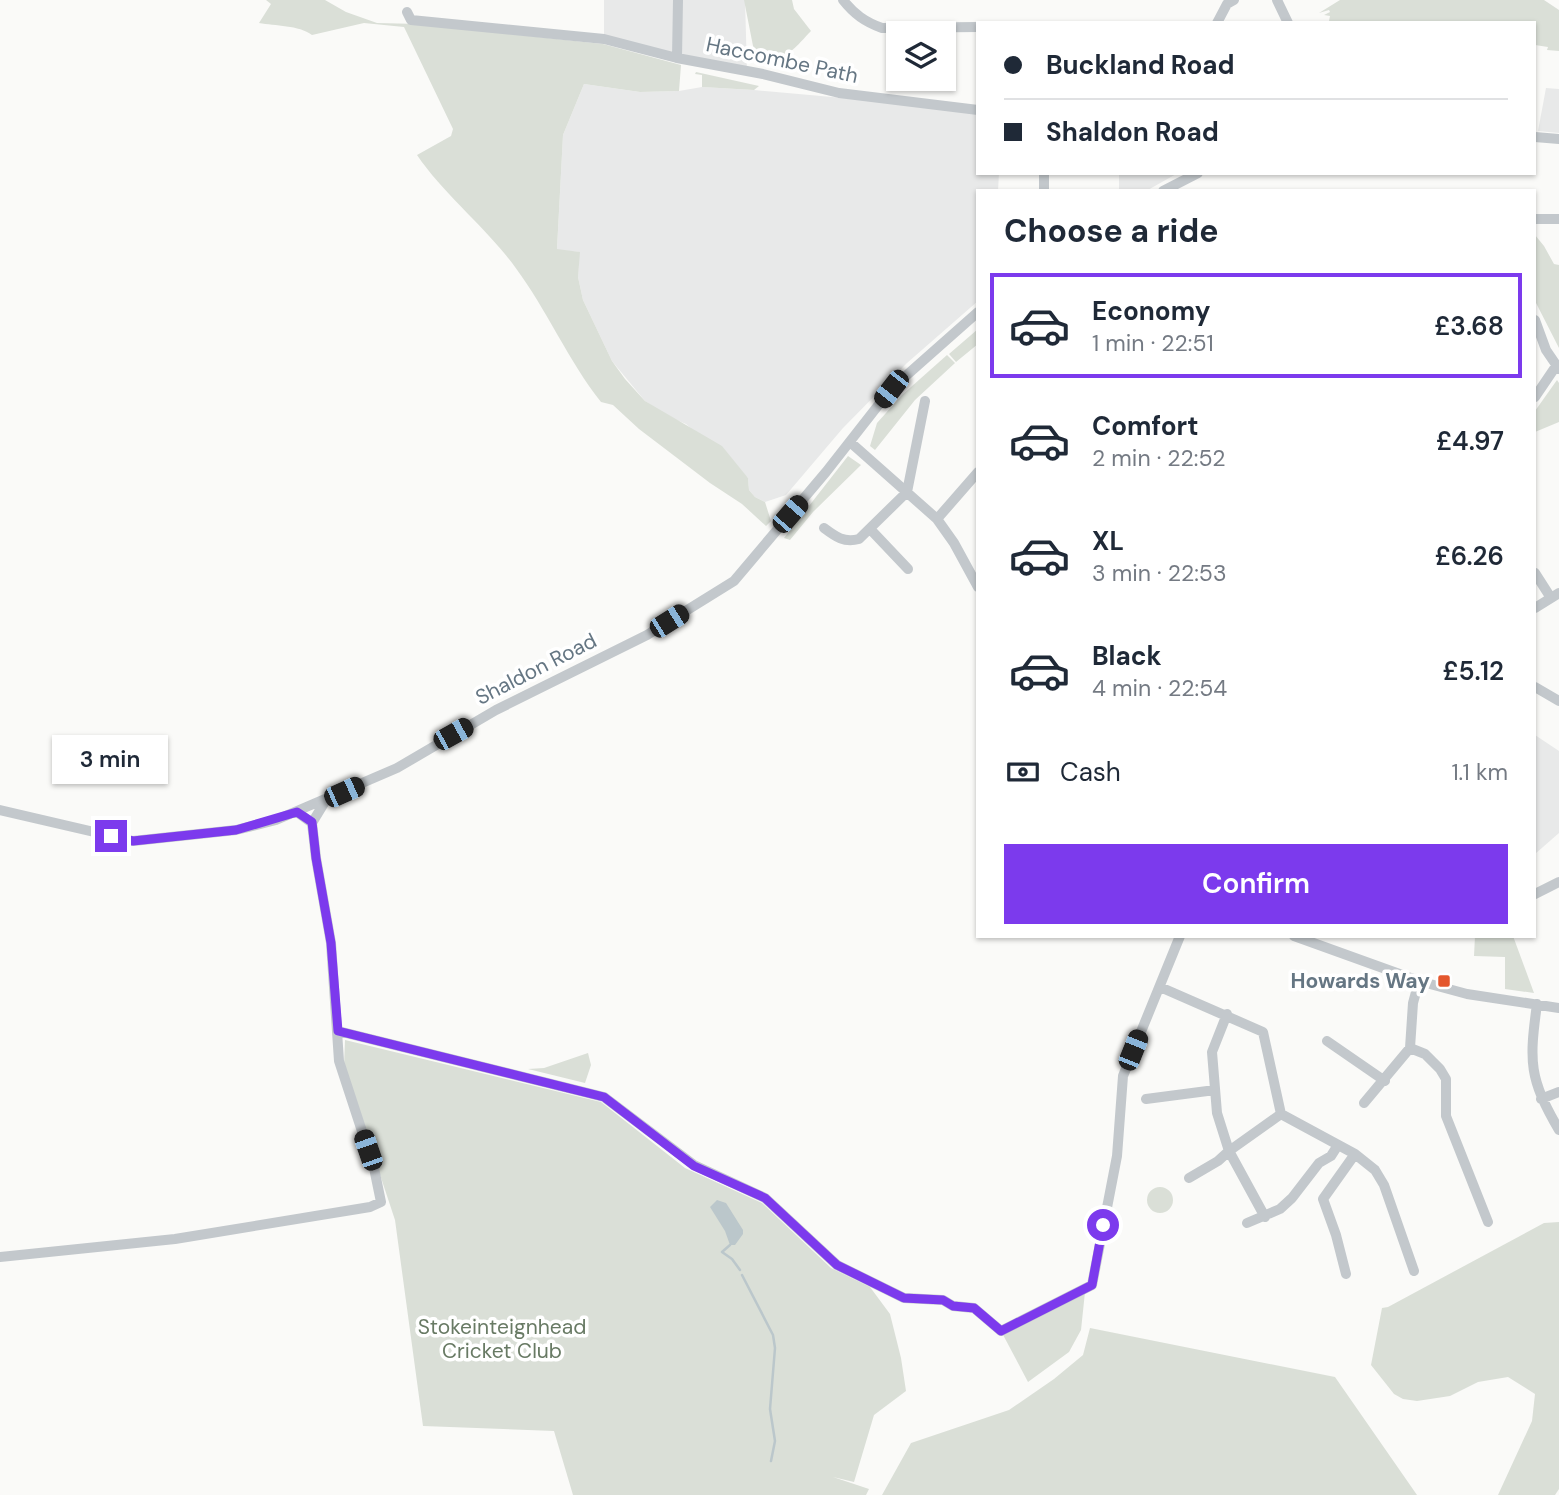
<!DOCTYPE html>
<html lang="en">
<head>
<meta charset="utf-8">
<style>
  :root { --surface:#fff; --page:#f2f2f3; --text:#1f2937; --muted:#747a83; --line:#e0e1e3; --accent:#7c3aed }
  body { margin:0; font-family:"DM Sans",sans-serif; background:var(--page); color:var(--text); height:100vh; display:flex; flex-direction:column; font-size:26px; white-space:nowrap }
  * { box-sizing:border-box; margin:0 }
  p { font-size:23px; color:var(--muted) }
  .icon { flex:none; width:38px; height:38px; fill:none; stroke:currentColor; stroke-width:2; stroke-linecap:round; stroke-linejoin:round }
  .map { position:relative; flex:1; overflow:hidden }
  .drawer { position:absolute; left:976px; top:189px; width:560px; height:749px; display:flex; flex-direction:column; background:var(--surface); border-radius:0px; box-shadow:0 2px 5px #0004 }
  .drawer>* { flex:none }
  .top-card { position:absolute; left:976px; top:21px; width:560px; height:154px; border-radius:0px; box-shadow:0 2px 5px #0004; display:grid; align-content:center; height:154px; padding:0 28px; background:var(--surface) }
  .controls { position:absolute; left:886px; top:21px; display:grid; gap:14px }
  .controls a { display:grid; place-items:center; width:70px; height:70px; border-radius:0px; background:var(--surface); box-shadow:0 2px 5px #0004; font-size:35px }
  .end { position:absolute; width:32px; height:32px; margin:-16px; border:9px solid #7c3aed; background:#fff; box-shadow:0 0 0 4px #fff }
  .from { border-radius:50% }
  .bubble { position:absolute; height:49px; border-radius:0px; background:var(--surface); box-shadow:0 2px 5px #0004; font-size:23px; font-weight:600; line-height:49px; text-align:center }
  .car { position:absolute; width:21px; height:42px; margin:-21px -10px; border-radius:9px; box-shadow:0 0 5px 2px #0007; background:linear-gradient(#222 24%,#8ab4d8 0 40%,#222 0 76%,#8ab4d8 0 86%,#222 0) }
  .top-card b { display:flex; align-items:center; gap:24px; height:66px; font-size:26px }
  .top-card b+b { border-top:2px solid var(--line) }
  .top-card i { width:18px; height:18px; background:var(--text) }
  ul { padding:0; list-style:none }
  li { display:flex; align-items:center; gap:21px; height:105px; margin:0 14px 10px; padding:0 14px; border:4px solid transparent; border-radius:0px }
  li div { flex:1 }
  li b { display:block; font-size:26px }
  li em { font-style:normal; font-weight:600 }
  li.active { border-color:var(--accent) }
  li>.icon { width:63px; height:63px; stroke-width:1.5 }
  h2 { padding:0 28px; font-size:32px; line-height:84px }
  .pay { display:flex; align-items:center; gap:18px; height:77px; padding:0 28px; font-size:26px }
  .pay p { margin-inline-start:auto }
  .action { display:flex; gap:14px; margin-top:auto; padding:14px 28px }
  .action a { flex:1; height:80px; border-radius:0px; background:var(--accent); color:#fff; font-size:28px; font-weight:600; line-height:80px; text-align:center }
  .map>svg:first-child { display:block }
  .built { fill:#e8e9e9 }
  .green { fill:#dadfd7 }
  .water { fill:#bbc7cb }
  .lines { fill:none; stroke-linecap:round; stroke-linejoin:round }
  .stream { stroke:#bbc7cb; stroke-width:2.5 }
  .minor { stroke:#c3c8cc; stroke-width:10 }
  .route { stroke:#7c3aed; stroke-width:9 }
  .poi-dot { fill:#e4572e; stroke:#fff; stroke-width:2.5 }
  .labels { text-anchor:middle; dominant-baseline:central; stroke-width:7; stroke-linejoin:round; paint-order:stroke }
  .street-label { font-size:21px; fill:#657683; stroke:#fff }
  .poi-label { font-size:21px; font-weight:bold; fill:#657683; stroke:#fff; text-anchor:end }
  .park-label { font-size:21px; fill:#687a64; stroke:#fff }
</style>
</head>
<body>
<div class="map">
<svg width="1559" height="1495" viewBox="0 0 1559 1495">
  <rect width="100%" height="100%" fill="#fafaf8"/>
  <path class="built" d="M 604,0 L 745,0 L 747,71 L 604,39 Z
    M 584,84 L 640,92 L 679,91 L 702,87 L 754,90 L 978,110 L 978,173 L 999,173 L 998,191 L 978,191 L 978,301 L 907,363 L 843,428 L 786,495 L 765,502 L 755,497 L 749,490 L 748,478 L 686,424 L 667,416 L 645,401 L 612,361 L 583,300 L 578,277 L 579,252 L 557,250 L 563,135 Z
    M 1546,88 L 1559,89 L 1559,133 L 1538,131 Z
    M 1119,173 L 1178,173 L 1146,191 L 1119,191 Z
    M 1535,735 L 1559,751 L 1559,833 L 1535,854 Z"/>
  <path class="green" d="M 266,0 L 325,0 L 346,12 L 377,23 L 419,24 L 603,44 L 681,65 L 679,91 L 640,92 L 584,84 L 563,135 L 557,249 L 580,252 L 578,277 L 583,300 L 612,361 L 625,379 L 645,401 L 722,446 L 748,478 L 749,490 L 755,497 L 765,502 L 771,521 L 766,526 L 742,504 L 710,483 L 639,429 L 613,405 L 601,402 C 568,360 547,310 515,267 C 486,227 445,196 417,155 L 451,136 L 453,129 L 404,27 L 364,23 L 312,35 C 299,25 275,26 259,23 L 271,4 Z
    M 744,0 L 792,0 L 794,9 L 811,31 C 790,53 784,65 754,51 Z
    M 1340,0 L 1544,0 L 1559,10 L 1559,51 L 1547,50 L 1548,47 L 1535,45 L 1535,23 L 1344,23 L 1329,21 L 1330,16 L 1324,15 L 1330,12 L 1329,10 L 1319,13 Z
    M 696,72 L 759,86 L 754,90 L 702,87 L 702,75 L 695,74 Z
    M 1535,235 L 1544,246 L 1554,264 L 1559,265 L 1559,348 L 1535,301 Z
    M 978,329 L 978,344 L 956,362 L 949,354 Z
    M 947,355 L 955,363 L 915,400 L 875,450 L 870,446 L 877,423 L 902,395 Z
    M 1557,380 L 1559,383 L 1559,422 L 1535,432 L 1535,411 Z
    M 848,456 L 861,465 L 813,512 L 790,540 L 784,538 Z
    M 1475,936 L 1513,936 L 1534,993 L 1505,989 L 1505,957 L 1474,956 Z
    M 345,1040 L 601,1102 L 685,1168 L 762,1203 L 831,1268 L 870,1287 L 890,1314 L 901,1358 L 906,1391 L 874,1415 L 854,1482 L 833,1477 L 869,1489 L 866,1495 L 573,1495 L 554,1431 L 423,1426 L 395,1220 L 344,1066 Z
    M 588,1053 L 591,1065 L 585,1083 L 528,1069 L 544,1068 Z
    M1147 1200a13 13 0 1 1 26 0a13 13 0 1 1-26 0Z
    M 1559,1222 L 1559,1489 L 1555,1495 L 1498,1495 L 1532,1421 L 1535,1394 L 1508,1377 L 1478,1382 L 1450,1396 L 1417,1401 L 1403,1399 L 1394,1394 L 1371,1365 L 1382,1308 L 1388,1307 L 1544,1223 Z
    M 1085,1292 L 1081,1330 L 1069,1352 L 1028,1382 L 1001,1331 Z
    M 1090,1328 L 1335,1377 L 1417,1495 L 882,1495 L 911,1443 L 1009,1410 L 1054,1379 L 1083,1355 Z"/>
  <path class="water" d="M 717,1200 L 726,1203 L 743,1230 L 743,1234 L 735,1245 L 730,1245 L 725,1231 L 710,1207 Z"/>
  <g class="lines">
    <path class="stream" d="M 730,1245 L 722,1252 L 732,1259 L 740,1270
      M 742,1275 L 773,1335 L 775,1348 L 770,1409 L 775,1441 L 771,1461"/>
    <path class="minor" d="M 843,0 C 854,14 865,22 882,28 L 978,27
      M 1277,0 L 1288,23
      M 407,12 L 411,20 L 604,39 L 677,58 L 763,74 L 839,93 L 978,110
      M 1217,23 L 1227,4 L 1234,0
      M 677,58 L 678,0
      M 1535,137 L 1559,139
      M 1044,191 L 1044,173
      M 1163,191 L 1198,173
      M 1535,219 L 1559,219
      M 1535,320 L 1546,350 L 1559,369
      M 1535,397 L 1556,366
      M 850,442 L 937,519 L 954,543 L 978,587
      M 937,519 L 978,472
      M 824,528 C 836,537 844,543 859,539 L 907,492 L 925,401
      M 871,530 L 908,569
      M 1535,573 L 1551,598
      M 1535,608 L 1559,593
      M 1535,687 L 1559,701
      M 0,810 L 133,841 L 236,830 L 276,820 L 397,768 L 496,710 L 647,635 L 734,581 L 826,472 L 891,389 L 978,312
      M 312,823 L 326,800
      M 1535,894 L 1559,882
      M 1294,936 L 1419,981 L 1467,994 L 1559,1008
      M 1419,981 L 1413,1003 L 1410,1048 L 1425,1054 L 1440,1069 L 1446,1079 L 1446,1116 L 1488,1222
      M 1160,987 L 1263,1032 L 1281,1114 L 1355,1154 L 1375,1170 L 1384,1185 L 1414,1271
      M 1537,1004 C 1529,1063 1529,1078 1559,1130
      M 1227,1014 L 1212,1052 L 1217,1113 L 1229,1151 L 1265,1217
      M 338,1031 L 604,1097 L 694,1165 L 765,1198 L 837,1265 L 904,1298 L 943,1300 L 953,1306 L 974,1308 L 1001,1331 L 1092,1285 L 1117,1156 L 1123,1076 L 1180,936
      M 1327,1041 L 1385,1081
      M 1146,1099 L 1215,1090
      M 1541,1099 L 1559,1092
      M 1364,1103 L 1410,1048
      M 1189,1178 L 1218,1161 L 1229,1151 L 1281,1114
      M 1247,1223 L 1280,1209 L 1292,1198 L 1319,1163 L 1331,1156 L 1338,1145
      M 0,1257 L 175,1239 L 370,1207 L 381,1202 L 374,1168 L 339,1061 L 331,943 L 316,858 L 312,823 L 297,812
      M 1346,1274 L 1336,1235 L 1323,1199 L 1355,1154"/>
  </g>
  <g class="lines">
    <path class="route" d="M 111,836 L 133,841 L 236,830 L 297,812 L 312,822 L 316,858 L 331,943 L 338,1031 L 604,1097 L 694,1166 L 765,1198 L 837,1265 L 904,1298 L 943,1300 L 953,1306 L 974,1308 L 1001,1331 L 1092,1285 L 1103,1225"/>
  </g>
  <rect class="poi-dot" x="1437" y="974" width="14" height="14" rx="3.5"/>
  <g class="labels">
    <g class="street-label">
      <text transform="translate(782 60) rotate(12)">Haccombe Path</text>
      <text transform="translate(536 669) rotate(-27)">Shaldon Road</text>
    </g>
    <g class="poi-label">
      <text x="1430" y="981">Howards Way</text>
    </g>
    <g class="park-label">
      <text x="502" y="1327">Stokeinteignhead<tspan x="502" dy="24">Cricket Club</tspan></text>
    </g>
  </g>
</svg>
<div class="controls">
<a><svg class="icon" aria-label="layers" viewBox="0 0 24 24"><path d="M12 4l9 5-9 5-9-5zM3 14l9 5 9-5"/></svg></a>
</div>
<i class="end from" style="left:1103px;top:1225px"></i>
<i class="end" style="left:111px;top:836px"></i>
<div class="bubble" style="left:52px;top:735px;width:116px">3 min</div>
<i class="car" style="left:891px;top:389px;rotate:218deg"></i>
<i class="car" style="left:790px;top:514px;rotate:41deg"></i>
<i class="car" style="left:669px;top:621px;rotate:58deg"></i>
<i class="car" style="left:453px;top:734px;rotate:61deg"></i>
<i class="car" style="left:344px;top:792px;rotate:66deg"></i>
<i class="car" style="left:1133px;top:1050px;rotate:22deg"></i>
<i class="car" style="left:368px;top:1150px;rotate:341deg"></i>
<div class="top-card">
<b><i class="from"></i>Buckland Road</b>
<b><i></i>Shaldon Road</b>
</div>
<section class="drawer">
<h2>Choose a ride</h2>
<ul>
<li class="active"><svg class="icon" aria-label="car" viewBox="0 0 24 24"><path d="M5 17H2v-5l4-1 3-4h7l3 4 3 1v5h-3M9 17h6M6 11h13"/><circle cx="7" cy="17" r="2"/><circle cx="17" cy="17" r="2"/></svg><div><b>Economy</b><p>1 min · 22:51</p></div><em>£3.68</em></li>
<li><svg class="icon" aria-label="car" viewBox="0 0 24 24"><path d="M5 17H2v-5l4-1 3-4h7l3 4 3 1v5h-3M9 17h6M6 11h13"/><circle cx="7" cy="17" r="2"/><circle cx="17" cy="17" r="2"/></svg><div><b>Comfort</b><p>2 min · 22:52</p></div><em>£4.97</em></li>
<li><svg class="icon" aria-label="car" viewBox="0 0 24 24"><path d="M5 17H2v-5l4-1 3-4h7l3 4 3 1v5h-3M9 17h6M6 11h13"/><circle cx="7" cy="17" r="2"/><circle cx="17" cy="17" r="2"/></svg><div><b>XL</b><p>3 min · 22:53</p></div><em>£6.26</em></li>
<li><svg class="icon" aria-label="car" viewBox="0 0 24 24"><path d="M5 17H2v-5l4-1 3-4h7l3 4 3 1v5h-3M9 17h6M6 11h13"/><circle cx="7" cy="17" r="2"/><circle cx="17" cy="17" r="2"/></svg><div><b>Black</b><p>4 min · 22:54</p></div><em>£5.12</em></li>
</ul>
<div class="pay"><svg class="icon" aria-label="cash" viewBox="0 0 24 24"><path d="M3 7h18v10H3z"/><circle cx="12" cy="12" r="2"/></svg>Cash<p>1.1 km</p></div>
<div class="action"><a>Confirm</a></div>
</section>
</div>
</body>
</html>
